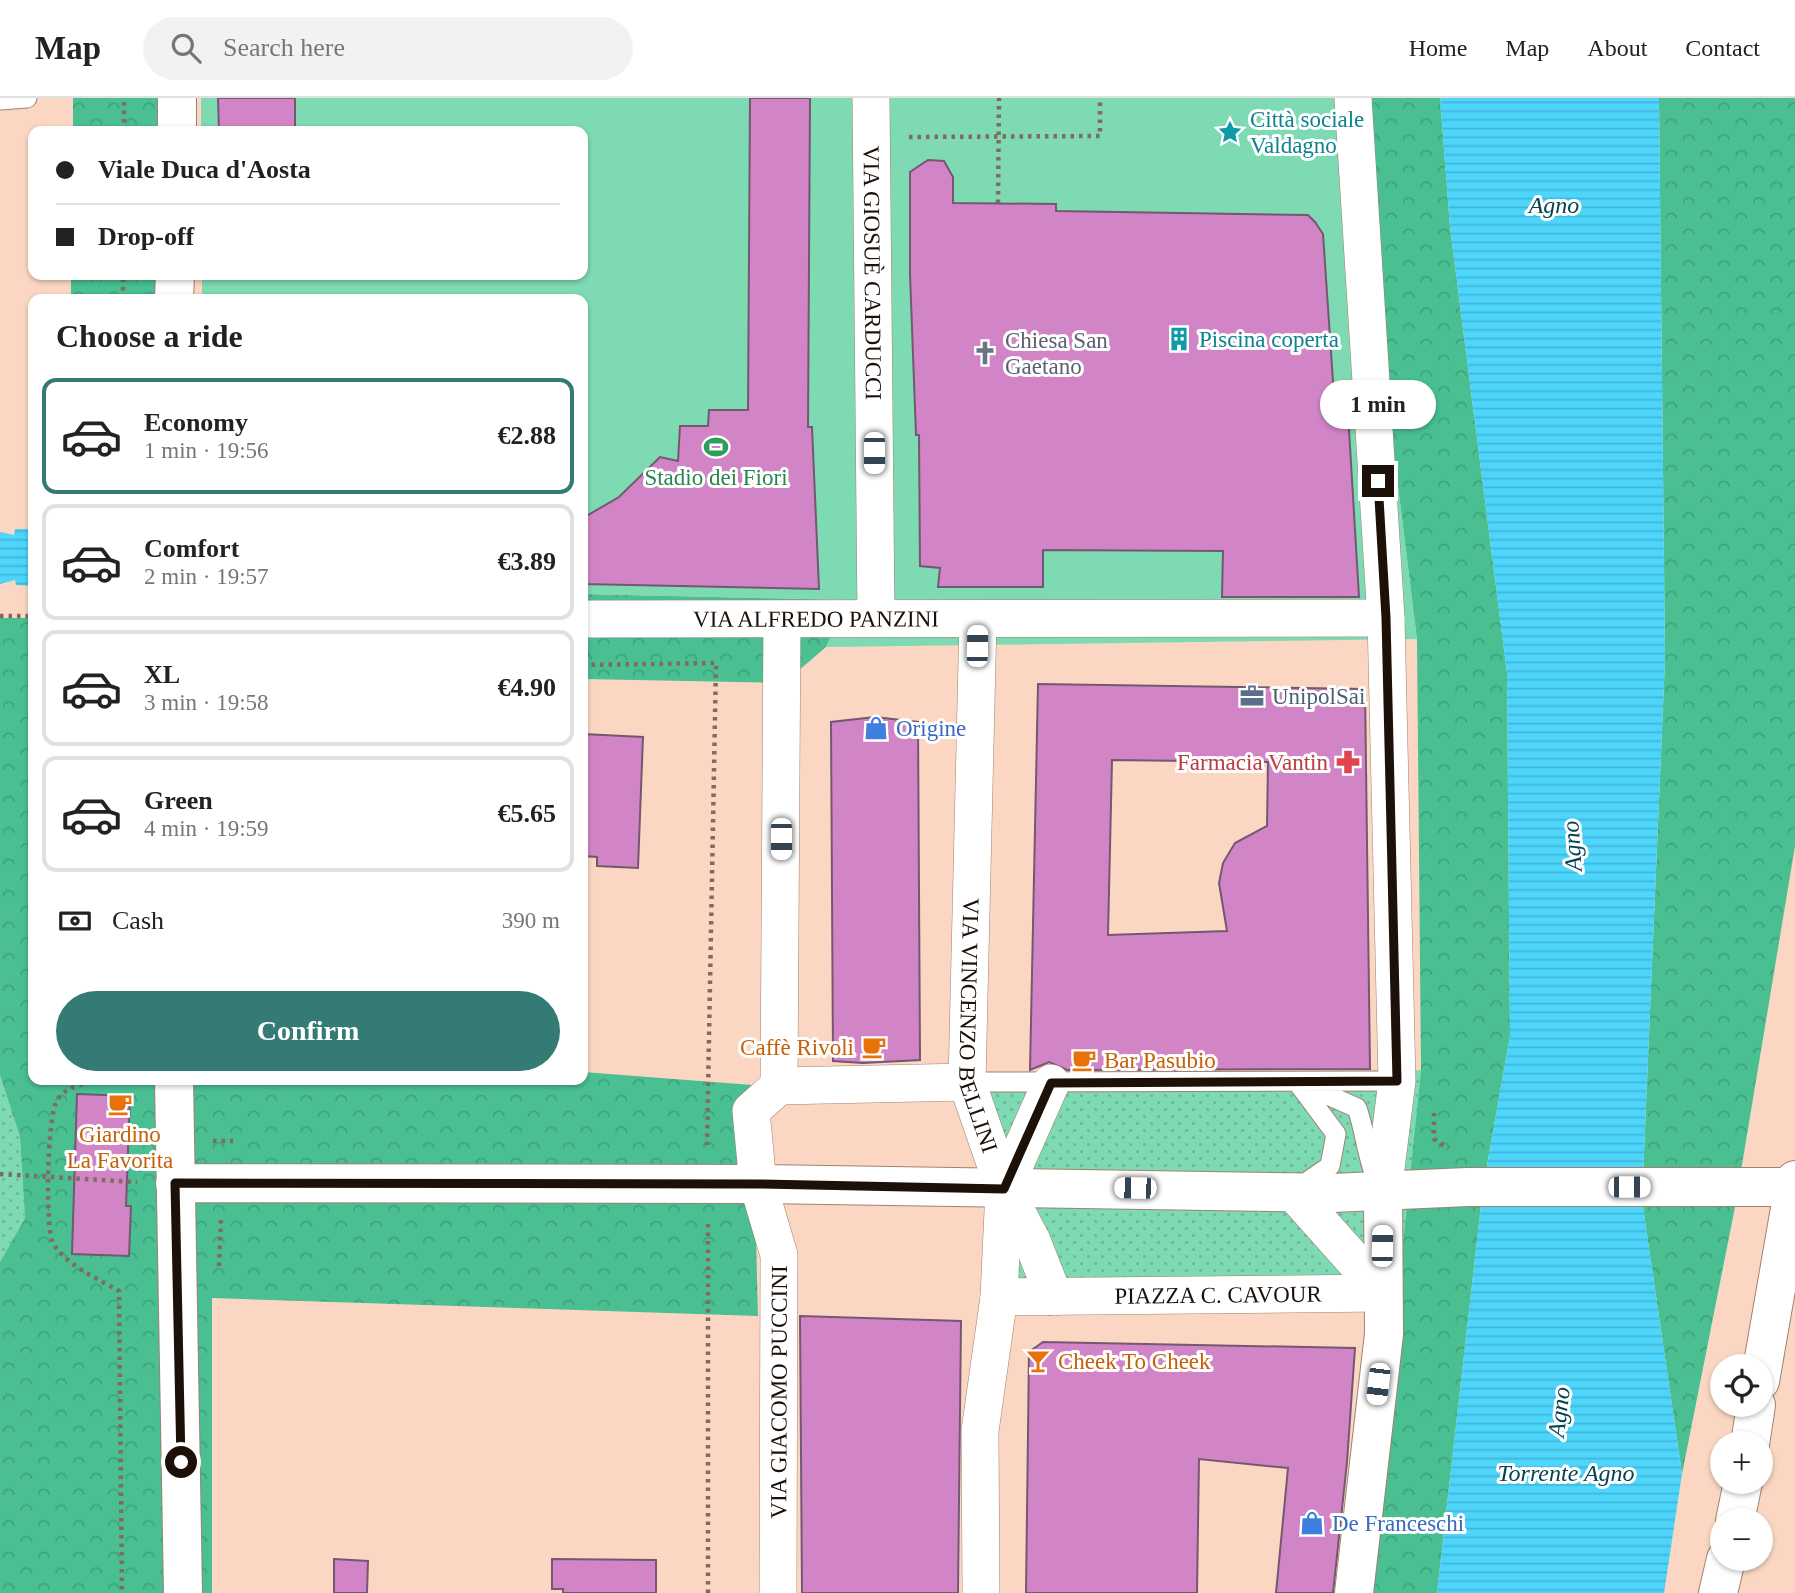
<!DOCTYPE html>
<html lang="en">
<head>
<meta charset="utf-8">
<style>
  :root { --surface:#fff; --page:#f2f2f2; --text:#222; --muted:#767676; --line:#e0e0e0; --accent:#347b75 }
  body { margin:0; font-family:Georgia,serif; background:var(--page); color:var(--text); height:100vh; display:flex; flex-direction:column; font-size:26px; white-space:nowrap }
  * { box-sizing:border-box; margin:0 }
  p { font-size:23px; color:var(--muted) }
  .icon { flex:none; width:38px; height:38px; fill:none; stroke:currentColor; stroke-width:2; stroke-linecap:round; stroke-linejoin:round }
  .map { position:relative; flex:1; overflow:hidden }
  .side { position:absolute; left:28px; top:196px; width:560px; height:791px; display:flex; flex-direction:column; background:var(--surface); border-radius:14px; box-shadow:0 2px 5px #0004 }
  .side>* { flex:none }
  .guide { position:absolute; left:28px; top:28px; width:560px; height:154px; border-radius:14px; box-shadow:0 2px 5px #0004; display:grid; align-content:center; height:154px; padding:0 28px; background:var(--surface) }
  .tools { position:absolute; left:1710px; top:1256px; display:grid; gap:14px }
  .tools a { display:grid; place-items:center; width:63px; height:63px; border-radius:50%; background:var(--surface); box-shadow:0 2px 5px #0004; font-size:35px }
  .end { position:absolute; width:32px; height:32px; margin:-16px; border:9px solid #1c1009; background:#fff; box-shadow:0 0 0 4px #fff }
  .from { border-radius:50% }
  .bubble { position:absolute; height:49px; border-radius:24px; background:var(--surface); box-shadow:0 2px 5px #0004; font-size:23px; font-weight:800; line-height:49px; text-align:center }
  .car { position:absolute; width:21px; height:42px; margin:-21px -10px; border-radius:9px; box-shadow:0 0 5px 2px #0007; background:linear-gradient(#fff 24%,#345 0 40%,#fff 0 76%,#345 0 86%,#fff 0) }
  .guide b { display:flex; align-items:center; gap:24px; height:66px; font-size:26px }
  .guide b+b { border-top:2px solid var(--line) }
  .guide i { width:18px; height:18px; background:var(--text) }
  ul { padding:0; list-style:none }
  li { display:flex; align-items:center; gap:21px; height:116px; margin:0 14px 10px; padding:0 14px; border:4px solid var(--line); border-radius:14px }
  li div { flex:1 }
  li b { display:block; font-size:26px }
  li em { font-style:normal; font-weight:800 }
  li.current { border-color:var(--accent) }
  li>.icon { width:63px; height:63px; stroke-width:1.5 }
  h2 { padding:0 28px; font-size:32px; line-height:84px }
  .pay { display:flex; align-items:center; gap:18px; height:77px; padding:0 28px; font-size:26px }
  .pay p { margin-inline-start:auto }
  .primary-button { display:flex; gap:14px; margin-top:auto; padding:14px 28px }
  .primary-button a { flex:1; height:80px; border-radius:42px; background:var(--accent); color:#fff; font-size:28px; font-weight:800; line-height:80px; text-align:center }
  header { display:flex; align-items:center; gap:42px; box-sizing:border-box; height:98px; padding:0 35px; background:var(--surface); border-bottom:2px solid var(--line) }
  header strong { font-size:33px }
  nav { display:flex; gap:38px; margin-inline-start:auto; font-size:24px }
  .search { width:490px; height:63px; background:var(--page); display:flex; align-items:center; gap:18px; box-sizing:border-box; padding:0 24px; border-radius:38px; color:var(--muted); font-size:26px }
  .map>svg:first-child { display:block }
  .grass { fill:url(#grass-dots) }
  .forest { fill:url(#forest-crowns) }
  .pitch { fill:#7ddab2 }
  .water { fill:url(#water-rules) }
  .building { fill:#d185c7; stroke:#73586f; stroke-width:2; fill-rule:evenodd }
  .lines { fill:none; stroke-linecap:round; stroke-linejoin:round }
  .lane-casing { stroke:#a1816e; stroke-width:21 }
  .street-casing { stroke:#a1816e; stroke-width:38 }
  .secondary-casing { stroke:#a1816e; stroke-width:40 }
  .path { stroke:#826b5e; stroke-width:4.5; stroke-dasharray:3.5 5; stroke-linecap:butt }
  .lane { stroke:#fff; stroke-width:19 }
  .street { stroke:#fff; stroke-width:37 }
  .secondary { stroke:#fff; stroke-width:38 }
  .route { stroke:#1c1009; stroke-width:9 }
  .labels { text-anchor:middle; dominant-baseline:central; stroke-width:6; stroke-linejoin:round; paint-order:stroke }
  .culture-label { font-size:23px; fill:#0d838f; stroke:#fff; text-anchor:start }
  .street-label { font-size:23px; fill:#1c1009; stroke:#fff }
  .worship-label { font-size:23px; fill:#5b616d; stroke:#fff; text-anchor:start }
  .leisure-label { font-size:23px; fill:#27864d; stroke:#fff }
  .service-label { font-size:23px; fill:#4e5e75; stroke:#fff; text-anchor:start }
  .shop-label { font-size:23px; fill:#366cbe; stroke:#fff; text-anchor:start }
  .health-label { font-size:23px; fill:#be3a42; stroke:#fff; text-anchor:end }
  .food-label { font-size:23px; fill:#c56008; stroke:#fff; text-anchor:start }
  .water-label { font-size:24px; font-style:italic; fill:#044352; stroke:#fff }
</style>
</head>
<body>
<header>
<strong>Map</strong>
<div class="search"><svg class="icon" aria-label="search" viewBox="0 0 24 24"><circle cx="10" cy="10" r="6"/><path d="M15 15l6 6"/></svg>Search here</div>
<nav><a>Home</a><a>Map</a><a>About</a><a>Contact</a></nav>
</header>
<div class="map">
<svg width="1795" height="1495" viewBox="0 0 1795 1495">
  <defs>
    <pattern id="grass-dots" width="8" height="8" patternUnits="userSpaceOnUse" patternTransform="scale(1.75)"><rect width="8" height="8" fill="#7ddab2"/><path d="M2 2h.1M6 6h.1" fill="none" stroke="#6bba98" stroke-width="1.8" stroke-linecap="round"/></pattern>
    <pattern id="forest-crowns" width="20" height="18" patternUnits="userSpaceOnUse" patternTransform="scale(1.75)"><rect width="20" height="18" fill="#49bf92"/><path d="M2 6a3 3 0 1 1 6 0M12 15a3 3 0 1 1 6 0" fill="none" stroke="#3fa37d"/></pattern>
    <pattern id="water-rules" width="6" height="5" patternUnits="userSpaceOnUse" patternTransform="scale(1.75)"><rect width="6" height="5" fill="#4dd5fb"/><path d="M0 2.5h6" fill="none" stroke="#43b6d6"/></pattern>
  </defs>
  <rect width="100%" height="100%" fill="#fbd7c3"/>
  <path class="grass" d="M 1421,972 L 1398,1201 L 986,1214 L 984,1089 L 988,976 Z
    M 0,977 L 20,1039 L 25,1120 L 0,1164 Z"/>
  <path class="forest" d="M 73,0 L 187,0 L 187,33 L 73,33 Z
    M 1350,0 L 1440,0 L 1450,129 L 1507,575 L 1510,938 L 1483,1090 L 1437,1495 L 1367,1495 L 1421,972 L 1417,542 Z
    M 1659,0 L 1795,0 L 1795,748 L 1735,1109 L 1682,1376 L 1642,1102 L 1665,561 Z
    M 71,177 L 188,177 L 188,201 L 71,201 Z
    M 583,496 L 847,502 L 826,549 L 784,585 L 583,581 Z
    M 0,520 L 33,520 L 33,982 L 583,982 L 583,974 L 752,987 L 758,1218 L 212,1200 L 212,1495 L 0,1495 L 0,1164 L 25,1120 L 20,1039 L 0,977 Z"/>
  <path class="pitch" d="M 201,0 L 1350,0 L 1417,541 L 826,549 L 846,502 L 583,496 L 583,201 L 202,201 L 202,177 L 583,177 L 583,33 L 201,33 Z"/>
  <path class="water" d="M 1440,0 L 1659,0 L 1665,561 L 1642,1102 L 1682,1376 L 1664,1495 L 1437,1495 L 1483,1090 L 1510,938 L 1507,575 L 1450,129 Z
    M 15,431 L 33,431 L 33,488 L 16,487 L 15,482 L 0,486 L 0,434 L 14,437 Z"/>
  <path class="building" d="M 218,0 L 295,0 L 295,33 L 219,33 Z
    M 750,0 L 810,0 L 808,329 L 812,329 L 819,491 L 583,486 L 583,420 L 619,399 L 660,359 L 678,363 L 680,328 L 708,328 L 709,312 L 748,312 Z
    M 928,62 L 944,63 L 953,79 L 953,105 L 1056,106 L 1056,113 L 1308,117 L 1315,124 L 1323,136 L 1335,313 L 1348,315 L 1359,499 L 1222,499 L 1223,453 L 1043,452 L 1043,489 L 938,489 L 940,470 L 920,468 L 919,337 L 916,337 L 910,176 L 910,74 Z
    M 1038,586 L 1365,591 L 1370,971 L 1067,972 L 1049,964 L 1030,972 ZM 1112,662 L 1268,664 L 1267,728 L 1235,745 L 1223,765 L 1219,785 L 1227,833 L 1108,837 Z
    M 875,619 L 918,624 L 920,962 L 863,965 L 833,963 L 831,624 Z
    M 583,636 L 643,639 L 638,770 L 597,768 L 597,759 L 583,758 Z
    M 77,996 L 130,998 L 126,1108 L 131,1108 L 129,1158 L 72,1156 Z
    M 800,1218 L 961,1223 L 958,1495 L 802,1495 Z
    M 1043,1244 L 1355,1250 L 1347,1364 L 1333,1495 L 1276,1495 L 1288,1370 L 1199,1361 L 1197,1495 L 1026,1495 L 1029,1254 Z
    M 334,1461 L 368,1463 L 367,1495 L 334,1495 Z
    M 552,1461 L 656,1462 L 656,1495 L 563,1495 L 563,1491 L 552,1491 Z"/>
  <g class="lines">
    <g class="lane-casing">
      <path id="lane" d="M 0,2 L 27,0
        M 967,984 L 1397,983
        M 1298,985 L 1336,1036 L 1330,1068 L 1298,1090
        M 1312,990 L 1357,1010 C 1366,1036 1367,1062 1379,1087"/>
    </g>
    <g class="street-casing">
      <g id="street">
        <path id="s1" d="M 871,0 L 876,519"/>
        <path d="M 1353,0 L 1386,520 L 1397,983 L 1383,1094"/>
        <path id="s2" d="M 583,521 L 1386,520"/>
        <path id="s3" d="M 978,521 L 967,984 L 1004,1091 L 999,1199 L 980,1333 L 981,1495"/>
        <path d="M 779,988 L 967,984"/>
        <path d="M 1004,1091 L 1051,985"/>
        <path d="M 1005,1092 L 1032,1143 L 1054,1199"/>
        <path d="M 1293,1094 L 1383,1195"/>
        <path id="s4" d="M 999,1199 L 1383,1195"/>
        <path id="s5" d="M 778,1495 L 779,1157 L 758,1086 L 751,1013 L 779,988 L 782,522"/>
      </g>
    </g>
    <g class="secondary-casing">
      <path id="secondary" d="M 177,33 L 177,0
        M 174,201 L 175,177
        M 174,982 L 183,1495
        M 175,1085 L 758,1086 L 1332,1095 L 1468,1089 L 1794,1089
        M 1760,1283 L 1795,1082
        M 1750,1346 L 1756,1307
        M 1735,1423 L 1743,1384
        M 1354,1495 L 1384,1236 L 1383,1094
        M 1718,1495 L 1726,1461"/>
    </g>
    <path class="path" d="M 124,33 L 124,0
      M 909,39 L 1100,38 L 1100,0
      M 998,105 L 999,0
      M 123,201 L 123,177
      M 0,518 L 33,518
      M 583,567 L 716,565 L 707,1047
      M 99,982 C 83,986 61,989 55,1007 C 48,1025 44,1134 54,1147 C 69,1169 97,1180 119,1193 L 122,1495
      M 1434,1015 L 1434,1041 L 1448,1051
      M 213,1043 L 233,1043
      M 0,1076 L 137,1084
      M 219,1168 L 221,1121
      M 708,1495 L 708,1123"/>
    <use href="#lane" class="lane"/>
    <use href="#street" class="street"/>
    <use href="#secondary" class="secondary"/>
  </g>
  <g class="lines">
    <path class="route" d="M 181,1364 L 175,1085 L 758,1086 L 1004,1091 L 1051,985 L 1397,983 L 1386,520 L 1378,383"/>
  </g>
  <defs>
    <g id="sight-bare" transform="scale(1.89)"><path d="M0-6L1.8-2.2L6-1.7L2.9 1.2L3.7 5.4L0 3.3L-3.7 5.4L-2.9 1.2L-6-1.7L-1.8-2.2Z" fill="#0f9aa8" stroke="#fff" stroke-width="2.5" paint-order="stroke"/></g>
    <g id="building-bare" transform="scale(1.89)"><path d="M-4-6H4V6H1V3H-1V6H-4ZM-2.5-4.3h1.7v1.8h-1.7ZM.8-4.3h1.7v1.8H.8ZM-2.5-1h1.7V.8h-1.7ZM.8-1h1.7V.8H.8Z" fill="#0f9aa8" stroke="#fff" stroke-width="2.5" paint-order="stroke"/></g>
    <g id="church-bare" transform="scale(1.89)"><path d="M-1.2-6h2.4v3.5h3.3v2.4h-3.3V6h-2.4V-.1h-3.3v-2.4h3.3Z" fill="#6b7280" stroke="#fff" stroke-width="2.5" paint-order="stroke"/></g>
    <g id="stadium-bare" transform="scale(1.89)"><path d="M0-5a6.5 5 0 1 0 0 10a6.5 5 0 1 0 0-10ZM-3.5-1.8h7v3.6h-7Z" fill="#2e9e5b" stroke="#fff" stroke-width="2.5" paint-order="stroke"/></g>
    <g id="office-bare" transform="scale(1.89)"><path d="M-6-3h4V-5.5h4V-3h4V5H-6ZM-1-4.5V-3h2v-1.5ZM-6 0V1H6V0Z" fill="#5c6f8a" stroke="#fff" stroke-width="2.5" paint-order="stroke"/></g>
    <g id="shop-bare" transform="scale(1.89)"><path d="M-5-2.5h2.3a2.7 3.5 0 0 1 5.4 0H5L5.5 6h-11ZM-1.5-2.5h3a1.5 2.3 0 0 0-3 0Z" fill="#3f7fe0" stroke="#fff" stroke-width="2.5" paint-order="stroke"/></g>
    <g id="pharmacy-bare" transform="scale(1.89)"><path d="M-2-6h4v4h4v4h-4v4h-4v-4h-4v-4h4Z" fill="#e0444e" stroke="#fff" stroke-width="2.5" paint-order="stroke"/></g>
    <g id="cafe-bare" transform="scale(1.89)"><path d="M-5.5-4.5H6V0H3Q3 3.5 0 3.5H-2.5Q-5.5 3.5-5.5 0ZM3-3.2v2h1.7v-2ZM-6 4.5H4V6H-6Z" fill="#e8710a" stroke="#fff" stroke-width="2.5" paint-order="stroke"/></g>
    <g id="bar-bare" transform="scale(1.89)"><path d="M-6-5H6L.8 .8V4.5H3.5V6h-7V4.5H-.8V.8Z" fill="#e8710a" stroke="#fff" stroke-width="2.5" paint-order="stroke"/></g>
  </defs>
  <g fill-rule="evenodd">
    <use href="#sight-bare" x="1230" y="34"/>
    <use href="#building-bare" x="1179" y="241"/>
    <use href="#church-bare" x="985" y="255"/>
    <use href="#stadium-bare" x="716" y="349"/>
    <use href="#office-bare" x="1252" y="598"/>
    <use href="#shop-bare" x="876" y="630"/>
    <use href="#pharmacy-bare" x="1348" y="664"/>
    <use href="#cafe-bare" x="874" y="949"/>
    <use href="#cafe-bare" x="1084" y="962"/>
    <use href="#cafe-bare" x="120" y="1006"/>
    <use href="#bar-bare" x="1038" y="1263"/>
    <use href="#shop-bare" x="1312" y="1425"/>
  </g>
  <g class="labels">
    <g class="culture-label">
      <text x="1250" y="21">Città sociale<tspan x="1250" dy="26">Valdagno</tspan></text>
      <text x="1199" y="241">Piscina coperta</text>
    </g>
    <g class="street-label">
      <text stroke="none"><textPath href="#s1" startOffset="175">VIA GIOSUÈ CARDUCCI</textPath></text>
      <text stroke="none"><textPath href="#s2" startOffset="233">VIA ALFREDO PANZINI</textPath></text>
      <text stroke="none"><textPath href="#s3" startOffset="408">VIA VINCENZO BELLINI</textPath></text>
      <text stroke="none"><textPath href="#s4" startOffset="219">PIAZZA C. CAVOUR</textPath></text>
      <text stroke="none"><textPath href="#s5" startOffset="201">VIA GIACOMO PUCCINI</textPath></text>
    </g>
    <g class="worship-label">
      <text x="1005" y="242">Chiesa San<tspan x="1005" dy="26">Gaetano</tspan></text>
    </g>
    <g class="leisure-label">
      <text x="716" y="379">Stadio dei Fiori</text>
    </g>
    <g class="service-label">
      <text x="1272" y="598">UnipolSai</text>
    </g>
    <g class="shop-label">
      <text x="896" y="630">Origine</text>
      <text x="1332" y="1425">De Franceschi</text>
    </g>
    <g class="health-label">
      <text x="1328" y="664">Farmacia Vantin</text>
    </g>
    <g class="food-label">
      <text x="854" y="949" text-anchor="end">Caffè Rivoli</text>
      <text x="1104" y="962">Bar Pasubio</text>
      <text x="120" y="1036" text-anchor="middle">Giardino<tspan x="120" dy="26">La Favorita</tspan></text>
      <text x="1058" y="1263">Cheek To Cheek</text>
    </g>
    <g class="water-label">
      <text x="1554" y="107">Agno</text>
      <text transform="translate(1572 748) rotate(-94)">Agno</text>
      <text transform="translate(1559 1314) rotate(-83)">Agno</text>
      <text x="1566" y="1375">Torrente Agno</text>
    </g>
  </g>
</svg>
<div class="tools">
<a><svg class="icon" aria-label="locate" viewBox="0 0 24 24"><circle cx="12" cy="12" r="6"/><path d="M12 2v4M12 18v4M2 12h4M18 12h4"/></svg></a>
<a>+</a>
<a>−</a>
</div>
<i class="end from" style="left:181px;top:1364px"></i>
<i class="end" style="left:1378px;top:383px"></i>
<div class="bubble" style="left:1320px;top:282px;width:116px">1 min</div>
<i class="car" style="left:874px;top:355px;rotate:180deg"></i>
<i class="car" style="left:977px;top:548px;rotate:1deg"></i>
<i class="car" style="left:781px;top:741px;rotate:180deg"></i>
<i class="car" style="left:1629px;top:1089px;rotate:90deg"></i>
<i class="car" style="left:1135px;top:1090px;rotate:271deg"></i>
<i class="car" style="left:1382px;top:1148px;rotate:1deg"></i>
<i class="car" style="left:1378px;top:1286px;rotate:187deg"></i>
<div class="guide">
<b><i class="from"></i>Viale Duca d'Aosta</b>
<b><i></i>Drop-off</b>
</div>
<section class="side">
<h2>Choose a ride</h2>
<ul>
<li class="current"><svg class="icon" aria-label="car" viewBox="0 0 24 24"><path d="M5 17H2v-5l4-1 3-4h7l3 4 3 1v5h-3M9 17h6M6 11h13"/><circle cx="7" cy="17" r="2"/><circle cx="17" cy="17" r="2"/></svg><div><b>Economy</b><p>1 min · 19:56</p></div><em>€2.88</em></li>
<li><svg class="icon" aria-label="car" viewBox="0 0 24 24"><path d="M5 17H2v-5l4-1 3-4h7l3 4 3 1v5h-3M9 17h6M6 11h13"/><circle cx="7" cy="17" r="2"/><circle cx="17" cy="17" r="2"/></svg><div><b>Comfort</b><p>2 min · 19:57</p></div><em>€3.89</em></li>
<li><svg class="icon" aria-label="car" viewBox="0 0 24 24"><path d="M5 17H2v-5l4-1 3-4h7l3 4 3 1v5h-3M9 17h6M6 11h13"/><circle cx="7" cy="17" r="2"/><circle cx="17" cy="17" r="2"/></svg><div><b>XL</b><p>3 min · 19:58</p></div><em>€4.90</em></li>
<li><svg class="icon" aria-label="car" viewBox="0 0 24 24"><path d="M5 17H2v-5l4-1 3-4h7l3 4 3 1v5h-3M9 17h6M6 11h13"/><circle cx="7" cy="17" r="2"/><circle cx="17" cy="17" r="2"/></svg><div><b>Green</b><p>4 min · 19:59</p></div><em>€5.65</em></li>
</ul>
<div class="pay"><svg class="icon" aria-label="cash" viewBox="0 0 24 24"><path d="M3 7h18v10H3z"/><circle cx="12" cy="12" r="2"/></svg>Cash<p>390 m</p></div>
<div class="primary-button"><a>Confirm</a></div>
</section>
</div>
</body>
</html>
